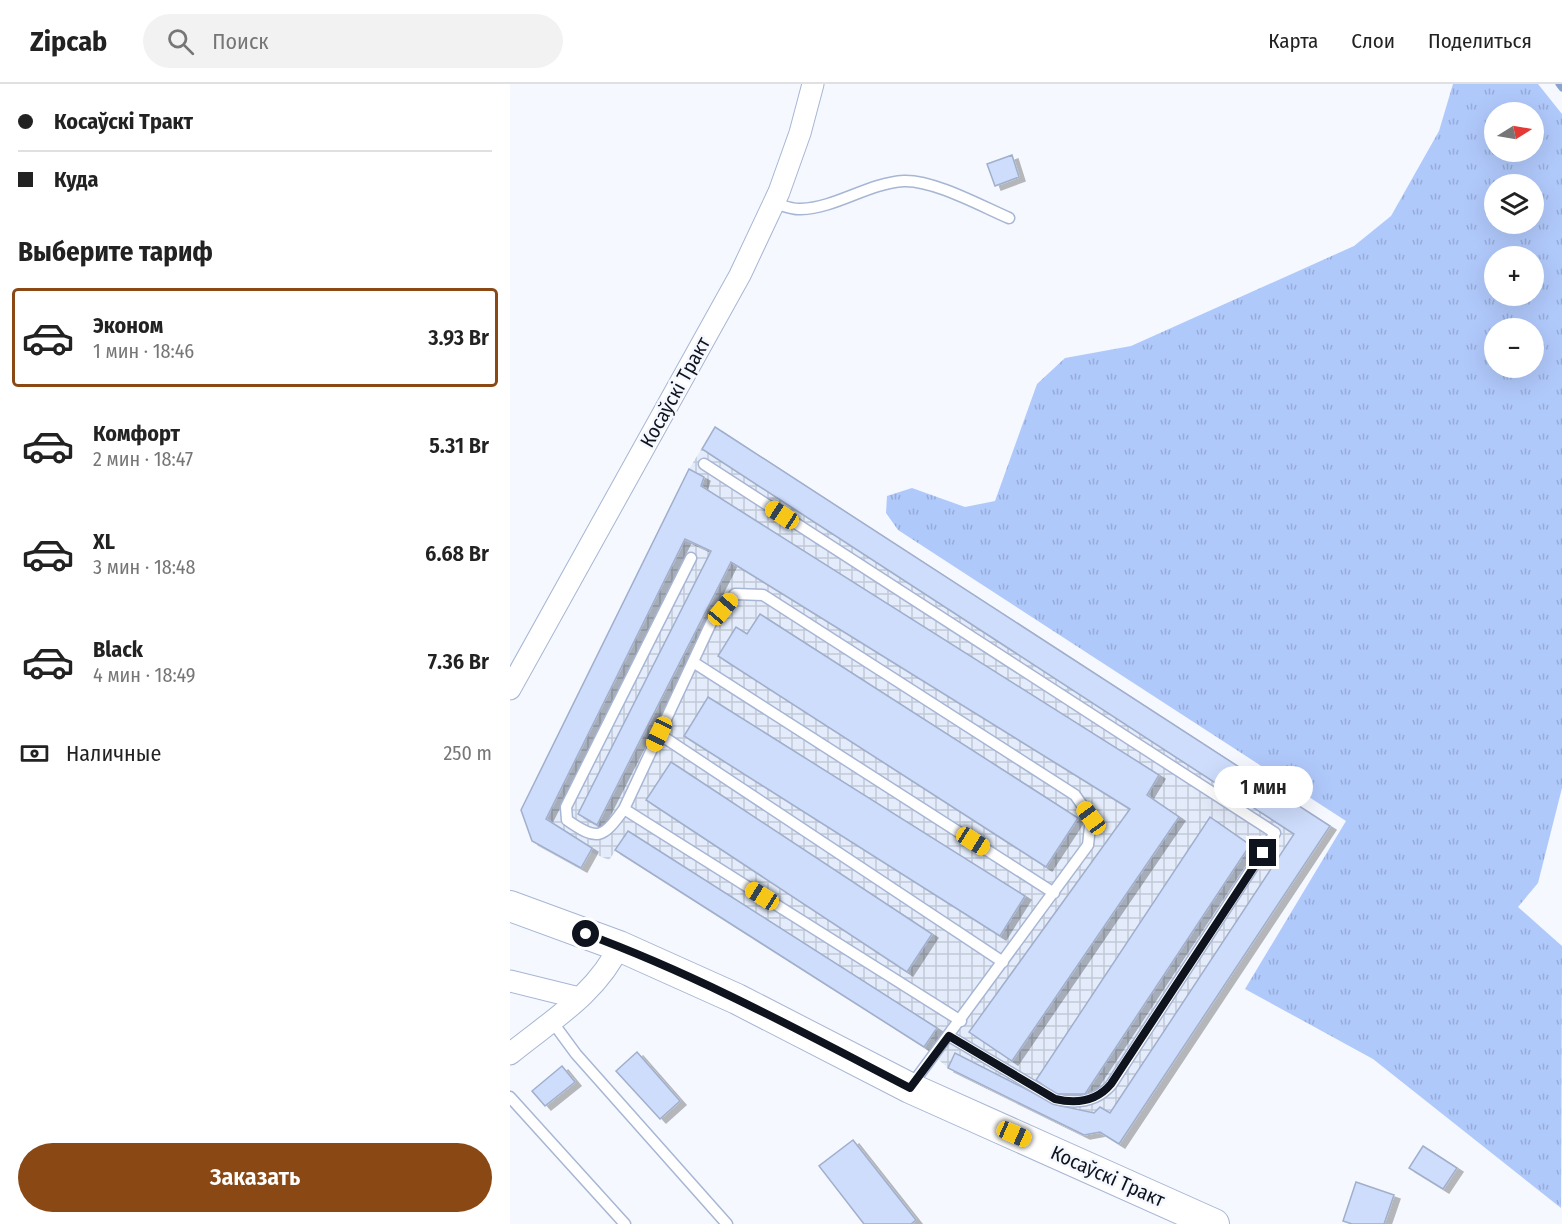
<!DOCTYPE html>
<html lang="ru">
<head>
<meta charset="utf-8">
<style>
  :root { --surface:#fff; --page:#f2f2f2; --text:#222; --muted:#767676; --line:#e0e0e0; --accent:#894814 }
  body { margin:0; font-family:"Fira Sans Condensed",sans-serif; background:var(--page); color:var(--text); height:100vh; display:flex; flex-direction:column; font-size:22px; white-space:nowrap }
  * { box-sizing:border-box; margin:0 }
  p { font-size:20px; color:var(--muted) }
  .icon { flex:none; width:33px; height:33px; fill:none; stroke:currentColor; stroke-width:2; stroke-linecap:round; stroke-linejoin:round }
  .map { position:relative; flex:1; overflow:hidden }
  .sheet { display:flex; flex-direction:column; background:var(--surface); width:510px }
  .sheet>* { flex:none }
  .guide { display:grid; align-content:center; height:132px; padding:0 18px; background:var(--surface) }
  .needle { width:39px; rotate:79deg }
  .tools { position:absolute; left:974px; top:18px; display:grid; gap:12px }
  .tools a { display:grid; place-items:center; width:60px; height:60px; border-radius:50%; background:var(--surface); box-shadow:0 6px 24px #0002; font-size:30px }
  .end { position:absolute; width:27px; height:27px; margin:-14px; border:8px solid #0e131d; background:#fff; box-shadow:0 0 0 3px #fff }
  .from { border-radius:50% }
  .bubble { position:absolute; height:42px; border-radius:21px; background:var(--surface); box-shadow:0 6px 24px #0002; font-size:20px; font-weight:600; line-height:42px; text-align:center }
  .car { position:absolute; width:18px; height:36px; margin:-18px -9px; border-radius:8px; box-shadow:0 0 4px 2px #0007; background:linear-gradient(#f5c518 24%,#345 0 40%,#f5c518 0 76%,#345 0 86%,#f5c518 0) }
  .guide b { display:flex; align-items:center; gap:21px; height:57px; font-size:22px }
  .guide b+b { border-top:2px solid var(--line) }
  .guide i { width:15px; height:15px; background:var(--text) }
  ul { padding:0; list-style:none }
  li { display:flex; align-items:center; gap:18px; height:99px; margin:0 12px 9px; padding:0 6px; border:3px solid transparent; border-radius:6px }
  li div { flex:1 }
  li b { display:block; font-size:22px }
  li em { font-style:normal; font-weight:600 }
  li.active { border-color:var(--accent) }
  li>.icon { width:54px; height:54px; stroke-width:1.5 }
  h2 { padding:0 18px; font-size:27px; line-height:72px }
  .pay { display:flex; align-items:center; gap:15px; height:66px; padding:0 18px; font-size:22px }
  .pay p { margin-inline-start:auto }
  .action { display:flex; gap:12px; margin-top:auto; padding:12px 18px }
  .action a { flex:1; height:69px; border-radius:36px; background:var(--accent); color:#fff; font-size:24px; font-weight:600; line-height:69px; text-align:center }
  header { display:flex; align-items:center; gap:36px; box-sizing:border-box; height:84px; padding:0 30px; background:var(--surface); border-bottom:2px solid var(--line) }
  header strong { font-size:28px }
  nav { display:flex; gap:33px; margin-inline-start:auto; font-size:21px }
  .search { width:420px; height:54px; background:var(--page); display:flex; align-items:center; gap:15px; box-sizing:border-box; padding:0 21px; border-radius:33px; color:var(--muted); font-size:22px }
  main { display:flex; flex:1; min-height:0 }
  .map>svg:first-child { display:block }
  .industrial { fill:url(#industrial-grid) }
  .grass { fill:url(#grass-tufts); fill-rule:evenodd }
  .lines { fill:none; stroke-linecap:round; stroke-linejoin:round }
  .stream { stroke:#89a2d2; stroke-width:7 }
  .building { fill:#ceddfc; stroke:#a0afcc; stroke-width:1.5; filter:url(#shadow) }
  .service-casing { stroke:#a7b6d4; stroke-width:13 }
  .minor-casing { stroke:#a7b6d4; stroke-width:23 }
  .secondary-casing { stroke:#a7b6d4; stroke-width:32 }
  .service { stroke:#fff; stroke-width:10 }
  .minor { stroke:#fff; stroke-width:21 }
  .secondary { stroke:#fff; stroke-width:30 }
  .route { stroke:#0e131d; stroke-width:8 }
  .labels { text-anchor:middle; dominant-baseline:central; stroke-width:5; stroke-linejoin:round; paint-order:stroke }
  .street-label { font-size:20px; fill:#0e131d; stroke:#f5f8fe }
</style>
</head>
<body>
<header>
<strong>Zipcab</strong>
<div class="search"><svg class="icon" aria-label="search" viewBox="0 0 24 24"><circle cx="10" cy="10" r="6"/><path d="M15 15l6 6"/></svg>Поиск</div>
<nav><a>Карта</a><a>Слои</a><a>Поделиться</a></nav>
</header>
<main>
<section class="sheet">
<div class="guide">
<b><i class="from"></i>Косаўскі Тракт</b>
<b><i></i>Куда</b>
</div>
<h2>Выберите тариф</h2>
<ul>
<li class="active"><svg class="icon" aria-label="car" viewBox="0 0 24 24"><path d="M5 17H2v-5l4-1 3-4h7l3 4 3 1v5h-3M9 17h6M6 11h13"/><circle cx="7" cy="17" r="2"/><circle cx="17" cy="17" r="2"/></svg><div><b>Эконом</b><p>1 мин · 18:46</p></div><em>3.93 Br</em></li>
<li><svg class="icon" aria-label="car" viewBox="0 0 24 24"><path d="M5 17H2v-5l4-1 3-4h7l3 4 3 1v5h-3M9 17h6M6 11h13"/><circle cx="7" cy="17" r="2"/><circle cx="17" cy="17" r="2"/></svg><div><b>Комфорт</b><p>2 мин · 18:47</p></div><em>5.31 Br</em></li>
<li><svg class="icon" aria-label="car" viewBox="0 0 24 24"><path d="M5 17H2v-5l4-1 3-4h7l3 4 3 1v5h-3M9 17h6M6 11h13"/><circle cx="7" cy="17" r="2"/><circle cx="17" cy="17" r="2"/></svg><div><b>XL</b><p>3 мин · 18:48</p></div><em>6.68 Br</em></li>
<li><svg class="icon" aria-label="car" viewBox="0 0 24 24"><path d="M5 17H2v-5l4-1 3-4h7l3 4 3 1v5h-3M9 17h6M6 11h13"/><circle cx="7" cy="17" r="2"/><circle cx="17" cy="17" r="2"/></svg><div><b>Black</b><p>4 мин · 18:49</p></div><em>7.36 Br</em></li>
</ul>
<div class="pay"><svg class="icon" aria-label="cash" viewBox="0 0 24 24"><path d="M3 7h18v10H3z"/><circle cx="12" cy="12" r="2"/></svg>Наличные<p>250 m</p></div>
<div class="action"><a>Заказать</a></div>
</section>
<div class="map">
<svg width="1052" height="1140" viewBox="0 0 1052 1140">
  <defs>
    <pattern id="industrial-grid" width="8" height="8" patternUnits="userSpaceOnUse" patternTransform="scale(1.5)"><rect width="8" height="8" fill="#e4ecfb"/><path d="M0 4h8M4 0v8" fill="none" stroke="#c2cad7"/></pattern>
    <pattern id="grass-tufts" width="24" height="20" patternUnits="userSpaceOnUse" patternTransform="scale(1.5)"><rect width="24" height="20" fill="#b0c9fb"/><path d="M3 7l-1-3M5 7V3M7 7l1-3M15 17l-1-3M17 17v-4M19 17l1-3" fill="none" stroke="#96acd7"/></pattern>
    <filter id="shadow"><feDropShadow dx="6" dy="4" stdDeviation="0" flood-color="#0004"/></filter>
  </defs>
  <rect width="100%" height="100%" fill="#f5f8fe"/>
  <path class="industrial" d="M 205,343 L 820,742 L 609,1060 L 590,1048 L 438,984 L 414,963 L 106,766 L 99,776 L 80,768 L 71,784 L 22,757 L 11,726 L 179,385 Z"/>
  <path class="grass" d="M 943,0 L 1028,0 L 1052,30 L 1052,704 L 1028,799 L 1008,823 L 1052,862 L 1051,1124 L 863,975 L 735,905 L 836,737 L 388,446 L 376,429 L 377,412 L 402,404 L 455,423 L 485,417 L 527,300 L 555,274 L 621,262 L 844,162 L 881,132 L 929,47 ZM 984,28 L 1023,28 L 1023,68 L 984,68 ZM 984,100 L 1023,100 L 1023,140 L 984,140 ZM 984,172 L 1023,172 L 1023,212 L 984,212 ZM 984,244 L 1023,244 L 1023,284 L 984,284 Z"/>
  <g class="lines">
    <path class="stream" d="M 1049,0 L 1052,4"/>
  </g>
  <path class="building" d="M 502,71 L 509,93 L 485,102 L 477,80 Z
    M 205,343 L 820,742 L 609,1060 L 590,1048 L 574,1051 L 438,984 L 445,969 L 547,1021 L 584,1029 L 590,1023 L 600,1029 L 784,750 L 192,365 Z
    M 179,385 L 194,393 L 191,402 L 649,691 L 637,711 L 669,733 L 502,977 L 459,948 L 620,725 L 221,478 L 87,741 L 68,730 L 201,467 L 175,455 L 36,735 L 82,764 L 80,768 L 71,784 L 22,757 L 11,726 Z
    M 250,530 L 568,734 L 536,783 L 208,572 L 226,543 L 237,550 Z
    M 198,613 L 515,812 L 490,852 L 174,652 Z
    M 161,678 L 422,850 L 397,888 L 136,716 Z
    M 700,733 L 740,761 L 575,1010 L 546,1010 L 526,996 Z
    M 118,747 L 427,944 L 414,963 L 105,766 Z
    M 127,968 L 170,1017 L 150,1035 L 106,987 Z
    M 52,982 L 65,998 L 35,1022 L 22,1007 Z
    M 343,1056 L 406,1136 L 401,1140 L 354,1140 L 309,1082 Z
    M 913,1062 L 947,1084 L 933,1105 L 899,1084 Z
    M 846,1098 L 884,1111 L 874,1140 L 842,1140 L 833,1137 Z"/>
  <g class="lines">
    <g class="service-casing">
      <path id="service" d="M 264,119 C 272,121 282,126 291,125 C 326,124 358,99 394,97 C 424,96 471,122 499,134
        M 194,380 L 765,749 L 601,1001 C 586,1018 566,1020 545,1015 L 439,952
        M 183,578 L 544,809
        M 149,650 L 493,878
        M 114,725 C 93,754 88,758 57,736 L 56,723 L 181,474
        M 41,936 L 66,970 L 217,1140
        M 400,1003 L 578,761 L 581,734 L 565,711 L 253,511 L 225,510 L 201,539 L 114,725 L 451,937
        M 0,1013 L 115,1140"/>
    </g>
    <g class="minor-casing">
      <path id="minor" d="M 0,605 L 230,191 L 269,108 L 290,49 L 303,0
        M 0,897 L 69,914
        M 0,970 C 39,938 88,909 109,862"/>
    </g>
    <g class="secondary-casing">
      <path id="secondary" d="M 0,822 L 109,862 L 227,915 L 400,1004 L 704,1140"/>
    </g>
    <use href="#service" class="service"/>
    <use href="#minor" class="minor"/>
    <use href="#secondary" class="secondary"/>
  </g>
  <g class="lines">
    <path class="route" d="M 76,850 C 188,891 294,949 400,1004 L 439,952 L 545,1015 C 566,1020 586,1018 601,1000 L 753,769"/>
  </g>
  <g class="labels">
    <g class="street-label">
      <text transform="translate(165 308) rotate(-61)">Косаўскі Тракт</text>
      <text transform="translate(598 1092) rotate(24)">Косаўскі Тракт</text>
    </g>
  </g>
</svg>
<div class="tools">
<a><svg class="needle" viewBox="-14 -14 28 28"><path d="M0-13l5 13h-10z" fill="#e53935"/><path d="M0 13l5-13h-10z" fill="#767676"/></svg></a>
<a><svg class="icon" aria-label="layers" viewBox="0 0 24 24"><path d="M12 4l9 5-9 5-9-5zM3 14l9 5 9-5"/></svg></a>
<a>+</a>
<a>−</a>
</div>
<i class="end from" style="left:76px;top:850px"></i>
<i class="end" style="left:753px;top:769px"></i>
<div class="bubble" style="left:704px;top:682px;width:99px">1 мин</div>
<i class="car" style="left:272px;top:431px;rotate:303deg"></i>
<i class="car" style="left:213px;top:525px;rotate:40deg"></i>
<i class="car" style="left:149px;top:650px;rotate:205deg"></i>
<i class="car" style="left:581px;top:734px;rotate:324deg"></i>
<i class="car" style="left:463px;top:757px;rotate:122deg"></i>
<i class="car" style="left:252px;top:812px;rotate:302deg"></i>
<i class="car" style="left:504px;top:1050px;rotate:114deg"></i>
</div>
</main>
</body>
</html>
